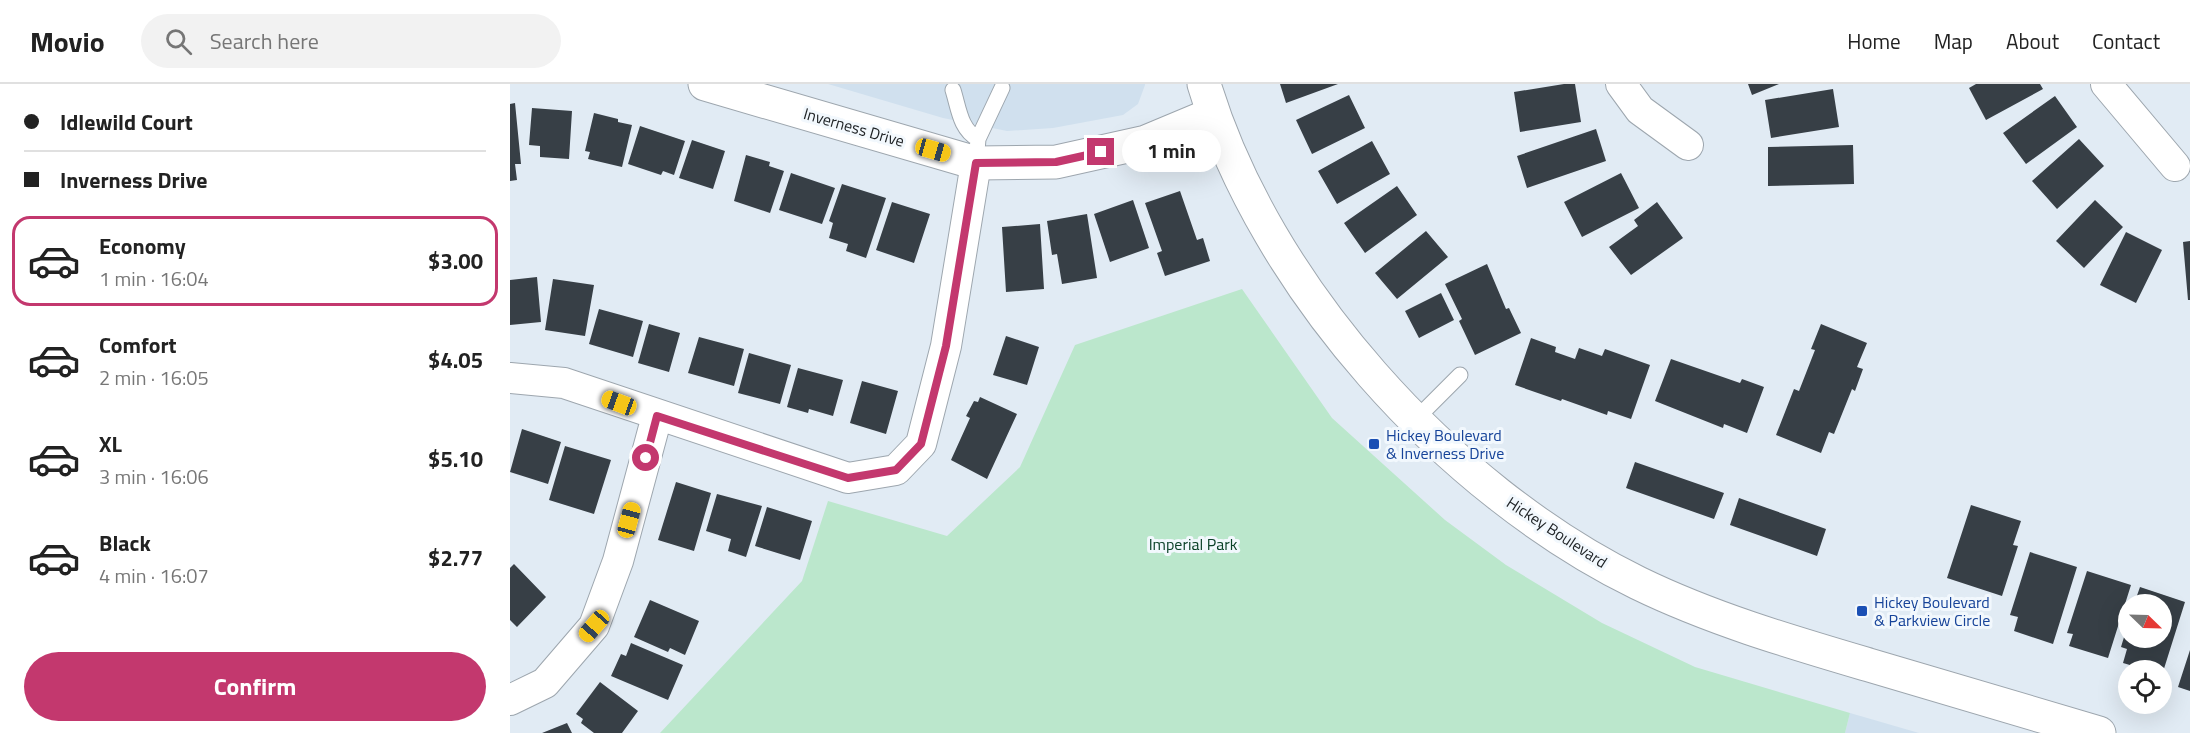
<!DOCTYPE html>
<html lang="en">
<head>
<meta charset="utf-8">
<style>
  :root { --surface:#fff; --page:#f2f2f2; --text:#222; --muted:#767676; --line:#e0e0e0; --accent:#c3386e }
  body { margin:0; font-family:"Titillium Web",sans-serif; background:var(--page); color:var(--text); height:100vh; display:flex; flex-direction:column; font-size:22px; white-space:nowrap }
  * { box-sizing:border-box; margin:0 }
  p { font-size:20px; color:var(--muted) }
  .icon { flex:none; width:33px; height:33px; fill:none; stroke:currentColor; stroke-width:2; stroke-linecap:round; stroke-linejoin:round }
  .map { position:relative; flex:1; overflow:hidden }
  .drawer { display:flex; flex-direction:column; background:var(--surface); width:510px }
  .drawer>* { flex:none }
  .banner { display:grid; align-content:center; height:132px; padding:0 24px; background:var(--surface) }
  .needle { width:39px; rotate:113deg }
  .tools { position:absolute; left:1608px; top:510px; display:grid; gap:12px }
  .tools a { display:grid; place-items:center; width:54px; height:54px; border-radius:50%; background:var(--surface); box-shadow:0 6px 24px #0002; font-size:30px }
  .end { position:absolute; width:27px; height:27px; margin:-14px; border:8px solid #c3386e; background:#fff; box-shadow:0 0 0 3px #fff }
  .from { border-radius:50% }
  .bubble { position:absolute; height:42px; border-radius:21px; background:var(--surface); box-shadow:0 6px 24px #0002; font-size:20px; font-weight:700; line-height:42px; text-align:center }
  .car { position:absolute; width:18px; height:36px; margin:-18px -9px; border-radius:8px; box-shadow:0 0 4px 2px #0007; background:linear-gradient(#f5c518 24%,#345 0 40%,#f5c518 0 76%,#345 0 86%,#f5c518 0) }
  .banner b { display:flex; align-items:center; gap:21px; height:57px; font-size:22px }
  .banner b+b { border-top:2px solid var(--line) }
  .banner i { width:15px; height:15px; background:var(--text) }
  ul { padding:0; list-style:none }
  li { display:flex; align-items:center; gap:18px; height:90px; margin:0 12px 9px; padding:0 12px; border:3px solid transparent; border-radius:18px }
  li div { flex:1 }
  li b { display:block; font-size:22px }
  li em { font-style:normal; font-weight:700 }
  li.selected { border-color:var(--accent) }
  li>.icon { width:54px; height:54px; stroke-width:1.5 }
  .primary-button { display:flex; gap:12px; margin-top:auto; padding:12px 24px }
  .primary-button a { flex:1; height:69px; border-radius:36px; background:var(--accent); color:#fff; font-size:24px; font-weight:700; line-height:69px; text-align:center }
  header { display:flex; align-items:center; gap:36px; box-sizing:border-box; height:84px; padding:0 30px; background:var(--surface); border-bottom:2px solid var(--line) }
  header strong { font-size:28px }
  nav { display:flex; gap:33px; margin-inline-start:auto; font-size:21px }
  .search { width:420px; height:54px; background:var(--page); display:flex; align-items:center; gap:15px; box-sizing:border-box; padding:0 21px; border-radius:33px; color:var(--muted); font-size:22px }
  main { display:flex; flex:1; min-height:0 }
  .map>svg:first-child { display:block }
  .built { fill:#d0e0ee }
  .green { fill:#bbe7cc }
  .building { fill:#373f46 }
  .lines { fill:none; stroke-linecap:round; stroke-linejoin:round }
  .service-casing { stroke:#9da6ae; stroke-width:17 }
  .minor-casing { stroke:#9da6ae; stroke-width:32 }
  .tertiary-casing { stroke:#9da6ae; stroke-width:35 }
  .secondary-casing { stroke:#9da6ae; stroke-width:35 }
  .service { stroke:#fff; stroke-width:15 }
  .minor { stroke:#fff; stroke-width:30 }
  .tertiary { stroke:#fff; stroke-width:33 }
  .secondary { stroke:#fff; stroke-width:33 }
  .route { stroke:#c3386e; stroke-width:8 }
  .transit-dot { fill:#1a4fb4; stroke:#f2f8fd; stroke-width:2 }
  .labels { text-anchor:middle; dominant-baseline:central; stroke-width:6; stroke-linejoin:round; paint-order:stroke }
  .street-label { font-size:16px; fill:#1d2124; stroke:#f2f8fd }
  .transit-label { font-size:16px; fill:#164399; stroke:#f2f8fd; text-anchor:start }
  .park-label { font-size:16px; fill:#0b4128; stroke:#f2f8fd }
</style>
</head>
<body>
<header>
<strong>Movio</strong>
<div class="search"><svg class="icon" aria-label="search" viewBox="0 0 24 24"><circle cx="10" cy="10" r="6"/><path d="M15 15l6 6"/></svg>Search here</div>
<nav><a>Home</a><a>Map</a><a>About</a><a>Contact</a></nav>
</header>
<main>
<section class="drawer">
<div class="banner">
<b><i class="from"></i>Idlewild Court</b>
<b><i></i>Inverness Drive</b>
</div>
<ul>
<li class="selected"><svg class="icon" aria-label="car" viewBox="0 0 24 24"><path d="M5 17H2v-5l4-1 3-4h7l3 4 3 1v5h-3M9 17h6M6 11h13"/><circle cx="7" cy="17" r="2"/><circle cx="17" cy="17" r="2"/></svg><div><b>Economy</b><p>1 min · 16:04</p></div><em>$3.00</em></li>
<li><svg class="icon" aria-label="car" viewBox="0 0 24 24"><path d="M5 17H2v-5l4-1 3-4h7l3 4 3 1v5h-3M9 17h6M6 11h13"/><circle cx="7" cy="17" r="2"/><circle cx="17" cy="17" r="2"/></svg><div><b>Comfort</b><p>2 min · 16:05</p></div><em>$4.05</em></li>
<li><svg class="icon" aria-label="car" viewBox="0 0 24 24"><path d="M5 17H2v-5l4-1 3-4h7l3 4 3 1v5h-3M9 17h6M6 11h13"/><circle cx="7" cy="17" r="2"/><circle cx="17" cy="17" r="2"/></svg><div><b>XL</b><p>3 min · 16:06</p></div><em>$5.10</em></li>
<li><svg class="icon" aria-label="car" viewBox="0 0 24 24"><path d="M5 17H2v-5l4-1 3-4h7l3 4 3 1v5h-3M9 17h6M6 11h13"/><circle cx="7" cy="17" r="2"/><circle cx="17" cy="17" r="2"/></svg><div><b>Black</b><p>4 min · 16:07</p></div><em>$2.77</em></li>
</ul>
<div class="primary-button"><a>Confirm</a></div>
</section>
<div class="map">
<svg width="1680" height="649" viewBox="0 0 1680 649">
  <rect width="100%" height="100%" fill="#e1ebf4"/>
  <path class="built" d="M 318,0 L 635,0 L 635,1 L 628,20 L 613,31 L 543,44 L 497,47 L 433,34 Z
    M 1340,629 L 1409,649 L 1335,649 Z"/>
  <path class="green" d="M 732,205 L 822,334 L 935,436 L 996,481 L 1092,539 L 1185,583 L 1340,629 L 1335,649 L 150,649 L 292,497 L 318,417 L 437,452 L 510,383 L 565,261 Z"/>
  <path class="building" d="M 770,0 L 828,0 L 776,19 Z
    M 1054,0 L 1065,0 L 1071,38 L 1010,48 L 1004,8 Z
    M 1238,0 L 1269,0 L 1242,11 Z
    M 1466,0 L 1530,0 L 1533,5 L 1476,36 L 1459,4 Z
    M 1323,5 L 1329,43 L 1261,54 L 1255,16 Z
    M 839,11 L 855,44 L 802,70 L 786,36 Z
    M 1545,12 L 1567,43 L 1516,80 L 1493,49 Z
    M 5,19 L 11,80 L 5,80 L 7,96 L 0,97 L 0,20 Z
    M 22,24 L 62,27 L 59,75 L 30,73 L 30,62 L 19,61 Z
    M 84,29 L 108,35 L 108,38 L 122,41 L 112,83 L 78,75 L 80,68 L 75,67 Z
    M 130,42 L 175,57 L 164,91 L 153,87 L 151,91 L 118,80 Z
    M 1086,45 L 1096,77 L 1017,104 L 1007,72 Z
    M 1569,55 L 1594,82 L 1547,125 L 1522,97 Z
    M 182,56 L 215,67 L 203,105 L 169,94 Z
    M 862,57 L 880,90 L 827,120 L 808,87 Z
    M 1343,61 L 1344,100 L 1258,102 L 1258,63 Z
    M 236,71 L 260,78 L 259,82 L 274,87 L 260,129 L 224,117 Z
    M 281,89 L 325,104 L 312,140 L 269,126 Z
    M 1111,89 L 1129,124 L 1072,153 L 1054,118 Z
    M 332,100 L 376,114 L 356,174 L 336,167 L 338,160 L 319,154 L 323,139 L 319,137 Z
    M 887,102 L 907,131 L 855,169 L 834,139 Z
    M 670,107 L 687,156 L 693,154 L 700,177 L 655,192 L 647,169 L 652,167 L 635,119 Z
    M 623,116 L 639,164 L 600,178 L 584,130 Z
    M 1585,116 L 1613,143 L 1574,184 L 1546,157 Z
    M 382,118 L 420,130 L 404,179 L 366,166 Z
    M 1147,118 L 1173,154 L 1121,191 L 1099,163 L 1128,142 L 1124,136 Z
    M 577,130 L 587,194 L 552,200 L 547,170 L 542,171 L 537,137 Z
    M 530,140 L 534,205 L 496,208 L 492,143 Z
    M 916,147 L 938,173 L 887,215 L 865,189 Z
    M 1616,148 L 1652,166 L 1626,219 L 1590,201 Z
    M 1680,157 L 1680,216 L 1678,216 L 1673,158 Z
    M 977,180 L 996,225 L 999,224 L 1011,249 L 965,271 L 949,237 L 952,235 L 935,200 Z
    M 27,193 L 31,238 L 0,241 L 0,196 Z
    M 43,195 L 84,201 L 75,252 L 35,246 Z
    M 931,209 L 944,236 L 909,254 L 895,227 Z
    M 89,225 L 133,237 L 123,273 L 79,260 Z
    M 139,240 L 170,249 L 159,288 L 128,279 Z
    M 1311,240 L 1357,259 L 1347,283 L 1353,285 L 1345,307 L 1342,305 L 1324,350 L 1319,348 L 1311,369 L 1266,351 L 1284,305 L 1289,307 L 1305,266 L 1301,265 Z
    M 496,252 L 529,263 L 517,301 L 483,291 Z
    M 189,253 L 234,265 L 224,302 L 178,289 Z
    M 1021,254 L 1046,263 L 1045,268 L 1065,275 L 1069,264 L 1092,272 L 1095,265 L 1140,281 L 1121,335 L 1098,327 L 1097,331 L 1052,315 L 1051,317 L 1005,301 Z
    M 239,269 L 281,281 L 270,320 L 228,309 Z
    M 1161,275 L 1230,299 L 1232,295 L 1254,303 L 1237,349 L 1214,340 L 1213,344 L 1145,317 Z
    M 288,284 L 333,296 L 323,332 L 299,325 L 298,329 L 277,323 Z
    M 352,297 L 388,307 L 376,350 L 340,339 Z
    M 470,313 L 507,330 L 477,395 L 441,376 L 460,334 L 456,332 L 464,317 L 468,318 Z
    M 12,345 L 51,358 L 38,400 L 0,388 Z
    M 55,362 L 101,376 L 84,430 L 39,416 Z
    M 1125,378 L 1214,409 L 1204,435 L 1116,404 Z
    M 166,398 L 201,409 L 184,467 L 148,456 Z
    M 207,410 L 252,422 L 236,473 L 218,467 L 221,455 L 196,447 Z
    M 1229,414 L 1316,445 L 1307,472 L 1220,441 Z
    M 1461,421 L 1511,437 L 1503,461 L 1508,462 L 1492,512 L 1437,494 Z
    M 257,423 L 302,437 L 290,476 L 245,462 Z
    M 1520,468 L 1567,483 L 1543,560 L 1504,547 L 1508,533 L 1500,531 Z
    M 4,480 L 36,513 L 7,543 L 0,536 L 0,484 Z
    M 1577,487 L 1621,501 L 1598,574 L 1559,562 L 1563,550 L 1557,549 Z
    M 1630,503 L 1675,518 L 1652,591 L 1652,586 L 1637,586 L 1613,579 L 1617,565 L 1611,563 L 1618,540 L 1618,554 L 1652,554 L 1652,520 L 1624,520 Z
    M 140,516 L 189,537 L 175,571 L 160,564 L 158,568 L 124,553 Z
    M 121,559 L 173,581 L 158,616 L 101,592 L 111,570 L 116,572 Z
    M 1680,566 L 1680,607 L 1668,603 Z
    M 90,598 L 128,627 L 112,649 L 84,649 L 71,639 L 73,635 L 66,630 Z
    M 57,639 L 62,649 L 32,649 Z"/>
  <g class="lines">
    <g class="service-casing">
      <path id="service" d="M 443,6 C 449,25 450,45 468,55
        M 466,79 L 468,55 L 492,4
        M 904,337 L 950,291"/>
    </g>
    <g class="minor-casing">
      <path id="minor" d="M 1111,0 L 1130,26 L 1178,61
        M 1596,0 L 1665,82
        M 0,294 L 54,299 L 338,394 L 386,386 L 411,360 L 436,262 L 466,79
        M 0,616 L 35,599 L 84,542 L 108,477 L 147,332"/>
    </g>
    <g class="tertiary-casing">
      <path id="tertiary" d="M 195,0 L 466,79 L 546,78 L 636,58 L 703,30"/>
    </g>
    <g class="secondary-casing">
      <path id="secondary" d="M 694,0 C 755,203 938,406 1128,499 C 1202,535 1281,558 1359,581 C 1436,604 1513,626 1589,649"/>
    </g>
    <use href="#service" class="service"/>
    <use href="#minor" class="minor"/>
    <use href="#tertiary" class="tertiary"/>
    <use href="#secondary" class="secondary"/>
  </g>
  <g class="lines">
    <path class="route" d="M 136,374 L 147,332 L 338,394 L 386,386 L 411,360 L 436,262 L 466,79 L 546,78 L 591,68"/>
  </g>
  <g class="transit-dot">
    <rect x="858" y="354" width="12" height="12" rx="3"/>
    <rect x="1346" y="521" width="12" height="12" rx="3"/>
  </g>
  <g class="labels">
    <g class="street-label">
      <text transform="translate(344 43) rotate(16)">Inverness Drive</text>
      <text transform="translate(1047 448) rotate(33)">Hickey Boulevard</text>
    </g>
    <g class="transit-label">
      <text x="876" y="351">Hickey Boulevard<tspan x="876" dy="18">&amp; Inverness Drive</tspan></text>
      <text x="1364" y="518">Hickey Boulevard<tspan x="1364" dy="18">&amp; Parkview Circle</tspan></text>
    </g>
    <g class="park-label">
      <text x="683" y="460">Imperial Park</text>
    </g>
  </g>
</svg>
<div class="tools">
<a><svg class="needle" viewBox="-14 -14 28 28"><path d="M0-13l5 13h-10z" fill="#e53935"/><path d="M0 13l5-13h-10z" fill="#767676"/></svg></a>
<a><svg class="icon" aria-label="locate" viewBox="0 0 24 24"><circle cx="12" cy="12" r="6"/><path d="M12 2v4M12 18v4M2 12h4M18 12h4"/></svg></a>
</div>
<i class="end from" style="left:136px;top:374px"></i>
<i class="end" style="left:591px;top:68px"></i>
<div class="bubble" style="left:612px;top:46px;width:99px">1 min</div>
<i class="car" style="left:423px;top:66px;rotate:106deg"></i>
<i class="car" style="left:109px;top:319px;rotate:290deg"></i>
<i class="car" style="left:119px;top:436px;rotate:15deg"></i>
<i class="car" style="left:84px;top:542px;rotate:221deg"></i>
</div>
</main>
</body>
</html>
